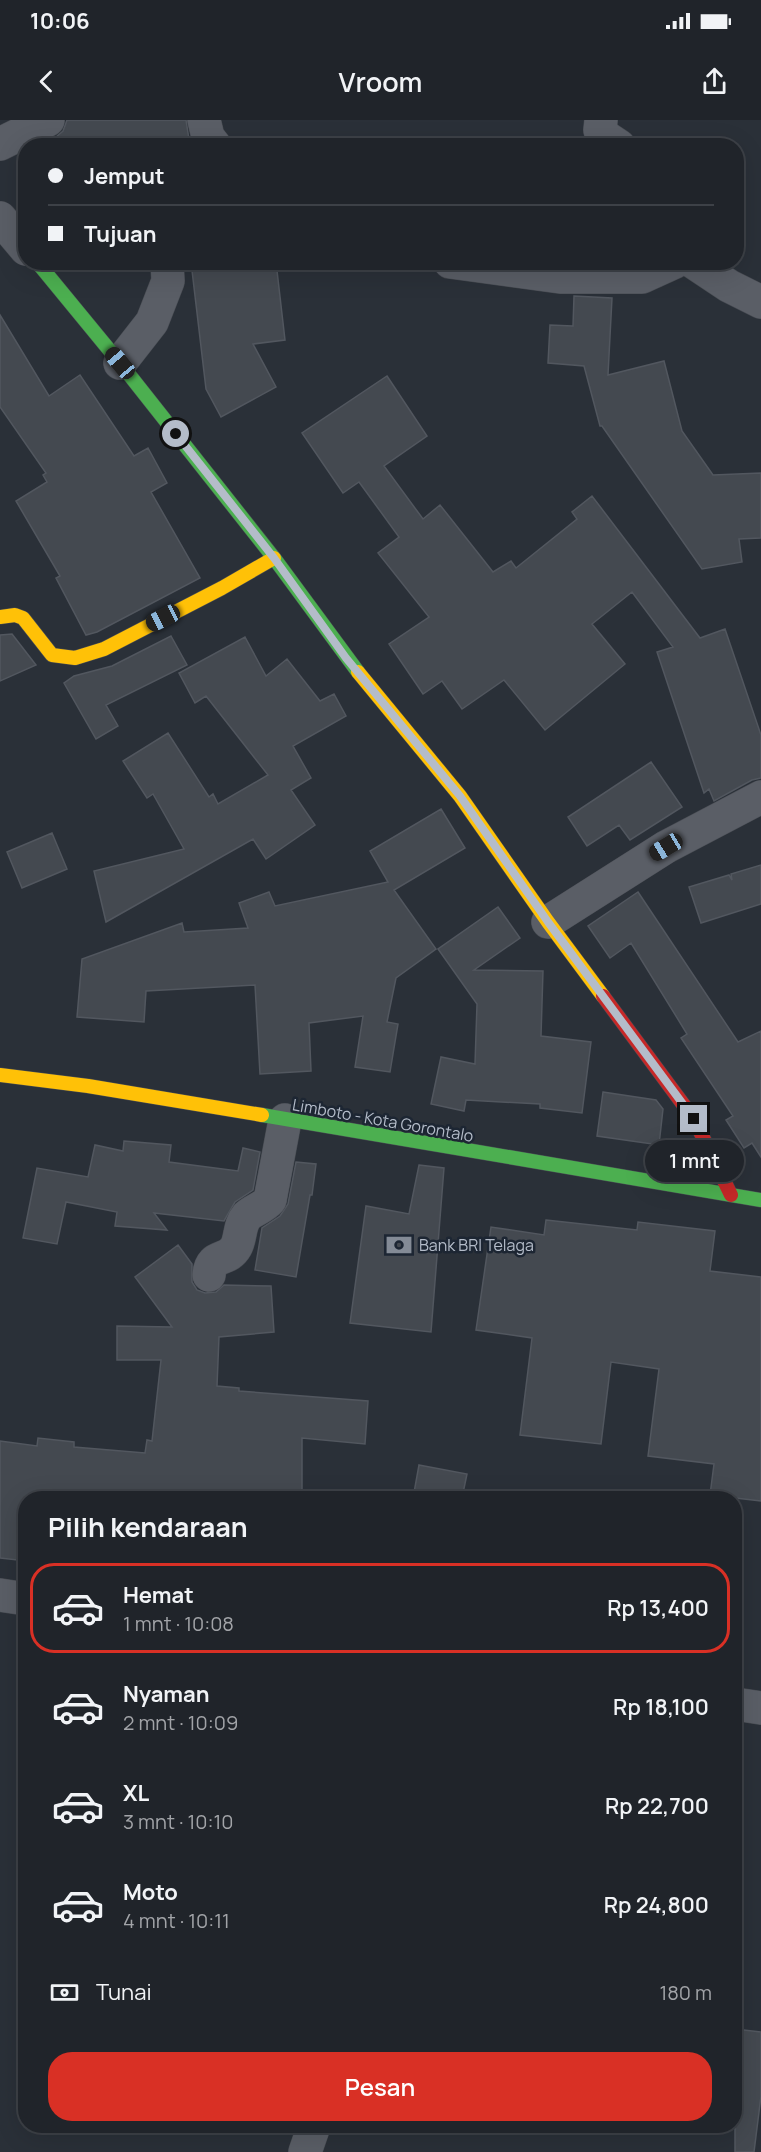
<!DOCTYPE html>
<html lang="id">
<head>
<meta charset="utf-8">
<style>
  :root { --surface:#20242a; --page:#282c32; --text:#f1f3f6; --muted:#a2a4a8; --line:#3d4147; --accent:#d93025 }
  body { margin:0; font-family:Manrope,sans-serif; background:var(--page); color:var(--text); height:100vh; display:flex; flex-direction:column; font-size:22px; white-space:nowrap }
  * { box-sizing:border-box; margin:0 }
  p { font-size:20px; color:var(--muted) }
  .icon { flex:none; width:33px; height:33px; fill:none; stroke:currentColor; stroke-width:2; stroke-linecap:round; stroke-linejoin:round }
  .map { position:relative; flex:1; overflow:hidden }
  .panel { position:absolute; left:18px; top:1371px; width:724px; height:642px; display:flex; flex-direction:column; background:var(--surface); border-radius:24px; box-shadow:0 6px 24px #0002,0 0 0 2px var(--line) }
  .panel>* { flex:none }
  .top-card { position:absolute; left:18px; top:18px; width:726px; height:132px; border-radius:24px; box-shadow:0 6px 24px #0002,0 0 0 2px var(--line); display:grid; align-content:center; height:132px; padding:0 30px; background:var(--surface) }
  .end { position:absolute; width:27px; height:27px; margin:-14px; border:8px solid #b4bcc9; background:#111; box-shadow:0 0 0 3px #111 }
  .from { border-radius:50% }
  .bubble { position:absolute; height:42px; border-radius:21px; background:var(--surface); box-shadow:0 6px 24px #0002,0 0 0 2px var(--line); font-size:20px; font-weight:600; line-height:42px; text-align:center }
  .car { position:absolute; width:18px; height:36px; margin:-18px -9px; border-radius:8px; box-shadow:0 0 4px 2px #0007; background:linear-gradient(#222 24%,#8ab4d8 0 40%,#222 0 76%,#8ab4d8 0 86%,#222 0) }
  .top-card b { display:flex; align-items:center; gap:21px; height:57px; font-size:22px }
  .top-card b+b { border-top:2px solid var(--line) }
  .top-card i { width:15px; height:15px; background:var(--text) }
  ul { padding:0; list-style:none }
  li { display:flex; align-items:center; gap:18px; height:90px; margin:0 12px 9px; padding:0 18px; border:3px solid transparent; border-radius:24px }
  li div { flex:1 }
  li b { display:block; font-size:22px }
  li em { font-style:normal; font-weight:600 }
  li.current { border-color:var(--accent) }
  li>.icon { width:54px; height:54px; stroke-width:1.5 }
  h2 { padding:0 30px; font-size:27px; line-height:72px }
  .pay { display:flex; align-items:center; gap:15px; height:66px; padding:0 30px; font-size:22px }
  .pay p { margin-inline-start:auto }
  .action { display:flex; gap:12px; margin-top:auto; padding:12px 30px }
  .action a { flex:1; height:69px; border-radius:24px; background:var(--accent); color:#fff; font-size:24px; font-weight:600; line-height:69px; text-align:center }
  .status { display:flex; justify-content:space-between; align-items:center; height:42px; padding:0 30px; background:var(--surface); direction:ltr }
  .status svg { height:16px; fill:currentColor }
  header { display:flex; justify-content:space-between; align-items:center; height:78px; padding:0 30px; background:var(--surface); font-size:27px; font-weight:600 }
  .map>svg:first-child { display:block }
  .building { fill:#444950; stroke:#52575f; stroke-width:1.5 }
  .lines { fill:none; stroke-linecap:round; stroke-linejoin:round }
  .street-casing { stroke:#484c53; stroke-width:34 }
  .fast-casing { stroke:#484c53; stroke-width:15 }
  .slow-casing { stroke:#484c53; stroke-width:15 }
  .jam-casing { stroke:#484c53; stroke-width:15 }
  .street { stroke:#5a5e66; stroke-width:33 }
  .fast { stroke:#4caf50; stroke-width:14 }
  .slow { stroke:#ffc107; stroke-width:14 }
  .jam { stroke:#c62828; stroke-width:14 }
  .route { stroke:#b4bcc9; stroke-width:8 }
  .labels { text-anchor:middle; dominant-baseline:central; stroke-width:5; stroke-linejoin:round; paint-order:stroke }
  .street-label { font-size:16px; fill:#b4bcc9; stroke:#1d2633 }
  .poi-label { font-size:16px; fill:#b4bcc9; stroke:#1d2633; text-anchor:start }
</style>
</head>
<body>
<div class="status"><b>10:06</b><svg viewBox="0 0 49 12"><path d="M0 12V9h3v3zM5 12V6h3v6zM10 12V3h3v9zM15 12V0h3v12zM26 1h20v11H26zM47 4h2v5h-2z"/></svg></div>
<header><svg class="icon" aria-label="back" viewBox="0 0 24 24"><path d="M15 5l-7 7 7 7"/></svg>Vroom<svg class="icon" aria-label="share" viewBox="0 0 24 24"><path d="M12 15V3M7 8l5-5 5 5M5 13v7h14v-7"/></svg></header>
<div class="map">
<svg width="761" height="2032" viewBox="0 0 761 2032">
  <rect width="100%" height="100%" fill="#2a3038"/>
  <path class="building" d="M 67,0 L 186,0 L 190,26 L 39,26 L 56,17 L 63,11 Z
    M 191,142 L 276,142 L 285,220 L 253,224 L 276,267 L 221,297 L 206,269 Z
    M 574,176 L 612,178 L 608,255 L 664,241 L 682,311 L 713,355 L 761,353 L 761,418 L 739,419 L 742,442 L 702,449 L 602,306 L 600,306 L 584,246 L 548,243 L 550,205 L 573,206 Z
    M 0,195 L 49,276 L 80,255 L 134,336 L 148,328 L 167,363 L 151,372 L 200,458 L 97,512 L 86,515 L 56,458 L 60,456 L 16,381 L 47,362 L 43,355 L 46,353 L 0,287 Z
    M 387,256 L 427,316 L 384,346 L 423,399 L 440,385 L 493,452 L 511,441 L 516,448 L 577,399 L 572,392 L 592,376 L 700,518 L 725,509 L 761,615 L 761,658 L 752,660 L 714,681 L 709,669 L 704,673 L 657,532 L 673,527 L 632,472 L 592,504 L 625,544 L 545,610 L 504,560 L 462,589 L 442,561 L 423,574 L 389,524 L 429,497 L 378,433 L 399,417 L 359,362 L 343,373 L 302,313 Z
    M 12,514 L 36,545 L 0,561 L 0,515 Z
    M 171,516 L 187,545 L 106,585 L 118,606 L 96,619 L 64,563 L 74,556 L 112,546 Z
    M 245,517 L 266,556 L 287,539 L 320,581 L 334,574 L 346,596 L 293,626 L 311,658 L 291,670 L 315,705 L 266,739 L 253,719 L 106,802 L 94,751 L 184,729 L 153,674 L 147,678 L 123,641 L 168,613 L 209,677 L 213,674 L 218,684 L 268,655 L 206,576 L 195,583 L 179,553 Z
    M 651,642 L 682,687 L 630,720 L 619,705 L 587,726 L 568,697 Z
    M 441,689 L 465,728 L 394,770 L 436,829 L 396,858 L 387,902 L 398,904 L 390,952 L 355,947 L 363,896 L 309,903 L 311,951 L 260,954 L 255,865 L 146,871 L 144,902 L 77,897 L 82,839 L 182,803 L 184,812 L 248,808 L 239,783 L 269,772 L 275,786 L 388,762 L 370,731 Z
    M 52,713 L 67,749 L 22,768 L 7,732 Z
    M 761,745 L 761,784 L 701,803 L 689,767 L 729,755 L 732,760 L 731,754 Z
    M 638,772 L 738,922 L 761,911 L 761,1037 L 752,1023 L 744,1028 L 726,1000 L 733,996 L 681,918 L 687,914 L 631,823 L 610,838 L 588,806 Z
    M 498,787 L 520,818 L 474,850 L 543,851 L 541,916 L 591,922 L 582,993 L 540,988 L 540,984 L 466,980 L 464,991 L 431,984 L 441,937 L 475,944 L 477,884 L 438,829 Z
    M 603,972 L 656,980 L 663,989 L 659,1025 L 597,1016 Z
    M 124,1021 L 171,1025 L 169,1042 L 238,1051 L 243,1028 L 260,1032 L 253,1070 L 235,1082 L 224,1101 L 154,1093 L 167,1110 L 115,1106 L 117,1092 L 66,1082 L 57,1124 L 23,1118 L 37,1048 L 88,1057 L 95,1025 L 123,1031 Z
    M 296,1042 L 316,1044 L 312,1075 L 310,1075 L 296,1157 L 255,1150 L 262,1108 L 280,1096 L 288,1084 Z
    M 419,1045 L 444,1048 L 431,1212 L 350,1203 L 366,1086 L 409,1094 Z
    M 546,1100 L 637,1110 L 638,1102 L 715,1111 L 710,1151 L 761,1157 L 761,1381 L 710,1375 L 714,1344 L 648,1336 L 659,1249 L 611,1242 L 601,1324 L 520,1315 L 532,1218 L 476,1210 L 491,1107 L 544,1115 Z
    M 178,1125 L 192,1144 L 192,1162 L 197,1170 L 205,1173 L 216,1172 L 224,1165 L 271,1166 L 274,1212 L 219,1217 L 217,1266 L 239,1268 L 239,1271 L 368,1281 L 365,1324 L 302,1318 L 302,1378 L 26,1378 L 26,1441 L 0,1438 L 0,1321 L 37,1326 L 38,1318 L 74,1322 L 74,1327 L 145,1333 L 147,1320 L 152,1321 L 161,1240 L 117,1240 L 117,1206 L 172,1207 L 135,1157 Z
    M 419,1345 L 467,1354 L 462,1378 L 413,1378 Z
    M 735,1909 L 761,1912 L 761,1976 L 754,2032 L 735,2032 Z"/>
  <g class="lines">
    <g class="street-casing">
      <path id="street" d="M 204,0 L 208,17 L 215,26
        M 601,0 L 600,10 L 607,18 L 619,26
        M 0,24 L 48,0
        M 0,98 L 26,129
        M 450,142 L 560,157 L 642,157 L 675,142
        M 693,142 L 729,166 L 761,182
        M 120,243 L 152,202 L 168,161 L 167,142
        M 548,802 L 666,727 L 761,677
        M 209,1155 C 211,1132 227,1143 236,1127 C 241,1118 239,1105 247,1096 C 253,1090 263,1088 270,1080 L 285,1000
        M 0,1475 L 26,1479
        M 735,1584 L 761,1588
        M 305,2032 L 314,2006"/>
    </g>
    <g class="fast-casing">
      <path id="fast" d="M 37,142 L 120,243 L 274,438 L 358,552
        M 262,995 L 761,1080"/>
    </g>
    <g class="slow-casing">
      <path id="slow" d="M 0,497 L 15,495 L 23,498 L 52,535 L 75,538 L 104,529 L 222,468 L 274,438
        M 358,552 L 460,676 L 548,802 L 603,876
        M 0,955 L 88,966 L 262,995"/>
    </g>
    <g class="jam-casing">
      <path id="jam" d="M 603,876 L 694,999 L 731,1075"/>
    </g>
    <use href="#street" class="street"/>
    <use href="#fast" class="fast"/>
    <use href="#slow" class="slow"/>
    <use href="#jam" class="jam"/>
  </g>
  <g class="lines">
    <path class="route" d="M 176,314 L 274,438 L 346,538 L 460,676 L 548,802 L 694,999"/>
  </g>
  <defs>
    <g id="bank-bare" transform="scale(2.07)"><path d="M-6-4H6V4H-6ZM0-2.3a2.3 2.3 0 1 0 0 4.6a2.3 2.3 0 1 0 0-4.6Z" fill="#848b96" stroke="#1d2633" stroke-width="2.5" paint-order="stroke"/></g>
  </defs>
  <g fill-rule="evenodd">
    <use href="#bank-bare" x="399" y="1125"/>
  </g>
  <g class="labels">
    <g class="street-label">
      <text transform="translate(383 1000) rotate(10)">Limboto - Kota Gorontalo</text>
    </g>
    <g class="poi-label">
      <text x="419" y="1125">Bank BRI Telaga</text>
    </g>
  </g>
</svg>
<i class="end from" style="left:176px;top:314px"></i>
<i class="end" style="left:694px;top:999px"></i>
<div class="bubble" style="left:645px;top:1020px;width:99px">1 mnt</div>
<i class="car" style="left:120px;top:243px;rotate:320deg"></i>
<i class="car" style="left:163px;top:498px;rotate:243deg"></i>
<i class="car" style="left:666px;top:727px;rotate:239deg"></i>
<div class="top-card">
<b><i class="from"></i>Jemput</b>
<b><i></i>Tujuan</b>
</div>
<section class="panel">
<h2>Pilih kendaraan</h2>
<ul>
<li class="current"><svg class="icon" aria-label="car" viewBox="0 0 24 24"><path d="M5 17H2v-5l4-1 3-4h7l3 4 3 1v5h-3M9 17h6M6 11h13"/><circle cx="7" cy="17" r="2"/><circle cx="17" cy="17" r="2"/></svg><div><b>Hemat</b><p>1 mnt · 10:08</p></div><em>Rp 13,400</em></li>
<li><svg class="icon" aria-label="car" viewBox="0 0 24 24"><path d="M5 17H2v-5l4-1 3-4h7l3 4 3 1v5h-3M9 17h6M6 11h13"/><circle cx="7" cy="17" r="2"/><circle cx="17" cy="17" r="2"/></svg><div><b>Nyaman</b><p>2 mnt · 10:09</p></div><em>Rp 18,100</em></li>
<li><svg class="icon" aria-label="car" viewBox="0 0 24 24"><path d="M5 17H2v-5l4-1 3-4h7l3 4 3 1v5h-3M9 17h6M6 11h13"/><circle cx="7" cy="17" r="2"/><circle cx="17" cy="17" r="2"/></svg><div><b>XL</b><p>3 mnt · 10:10</p></div><em>Rp 22,700</em></li>
<li><svg class="icon" aria-label="car" viewBox="0 0 24 24"><path d="M5 17H2v-5l4-1 3-4h7l3 4 3 1v5h-3M9 17h6M6 11h13"/><circle cx="7" cy="17" r="2"/><circle cx="17" cy="17" r="2"/></svg><div><b>Moto</b><p>4 mnt · 10:11</p></div><em>Rp 24,800</em></li>
</ul>
<div class="pay"><svg class="icon" aria-label="cash" viewBox="0 0 24 24"><path d="M3 7h18v10H3z"/><circle cx="12" cy="12" r="2"/></svg>Tunai<p>180 m</p></div>
<div class="action"><a>Pesan</a></div>
</section>
</div>
</body>
</html>
